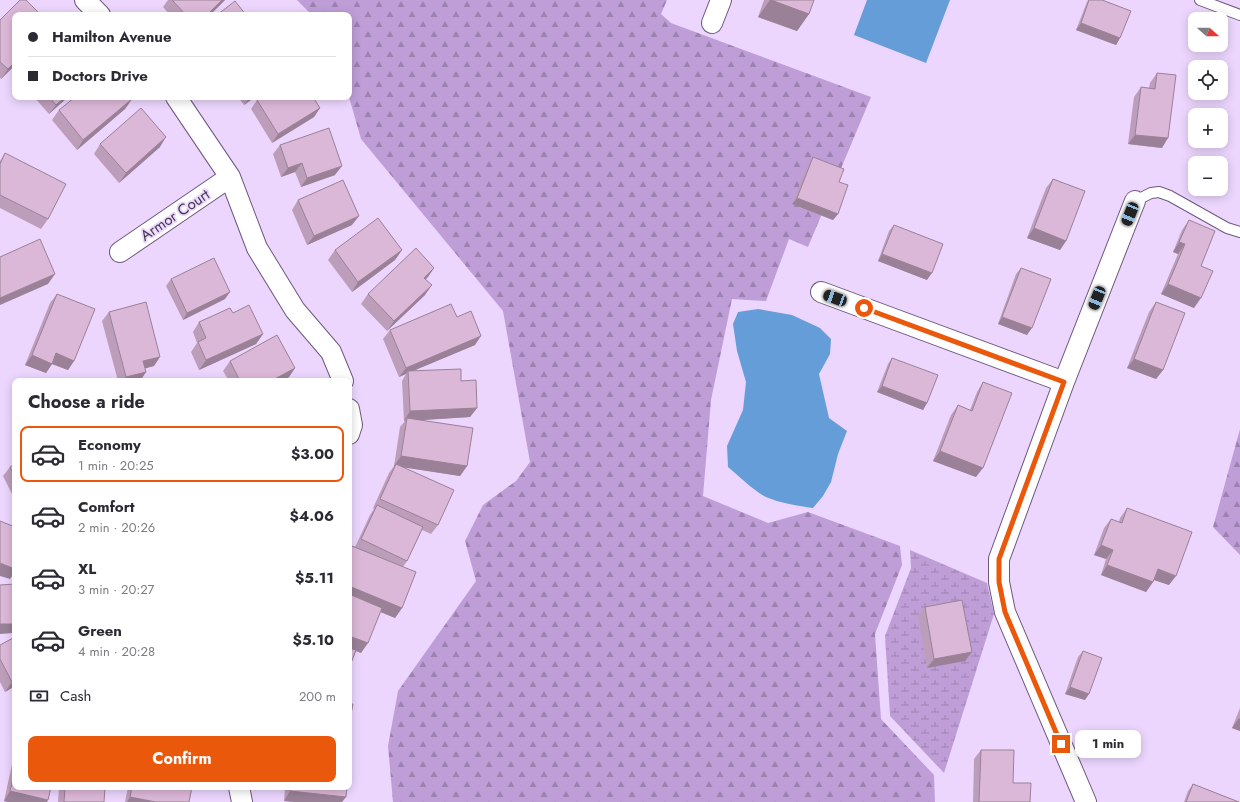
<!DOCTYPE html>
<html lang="en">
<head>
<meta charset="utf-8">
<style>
  :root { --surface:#fff; --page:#f7f7f7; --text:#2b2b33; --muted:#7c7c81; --line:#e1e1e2; --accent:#ea580c }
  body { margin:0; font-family:Jost,sans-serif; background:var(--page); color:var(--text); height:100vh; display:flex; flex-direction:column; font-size:15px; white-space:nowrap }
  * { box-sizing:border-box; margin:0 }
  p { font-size:13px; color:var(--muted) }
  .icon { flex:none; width:22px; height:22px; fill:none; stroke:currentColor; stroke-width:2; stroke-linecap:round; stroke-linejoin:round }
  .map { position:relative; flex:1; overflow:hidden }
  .panel { position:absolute; left:12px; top:378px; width:340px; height:412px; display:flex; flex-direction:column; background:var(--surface); border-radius:8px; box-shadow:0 2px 10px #0003 }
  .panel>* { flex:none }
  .top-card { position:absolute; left:12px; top:12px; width:340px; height:88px; border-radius:8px; box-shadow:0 2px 10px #0003; display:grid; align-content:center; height:88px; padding:0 16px; background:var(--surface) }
  .needle { width:26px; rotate:111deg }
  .controls { position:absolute; left:1188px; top:12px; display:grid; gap:8px }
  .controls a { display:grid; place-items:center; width:40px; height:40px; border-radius:8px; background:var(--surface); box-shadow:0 2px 10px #0003; font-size:20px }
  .end { position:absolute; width:18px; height:18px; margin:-9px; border:5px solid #ea580c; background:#fff; box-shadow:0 0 0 2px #fff }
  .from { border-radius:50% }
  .bubble { position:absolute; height:28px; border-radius:8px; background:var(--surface); box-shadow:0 2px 10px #0003; font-size:13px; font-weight:700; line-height:28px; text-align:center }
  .car { position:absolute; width:12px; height:24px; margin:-12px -6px; border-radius:5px; box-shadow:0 0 3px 1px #0007; background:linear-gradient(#222 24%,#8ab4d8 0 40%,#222 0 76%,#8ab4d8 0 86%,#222 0) }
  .top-card b { display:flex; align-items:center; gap:14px; height:38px; font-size:15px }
  .top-card b+b { border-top:1px solid var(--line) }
  .top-card i { width:10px; height:10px; background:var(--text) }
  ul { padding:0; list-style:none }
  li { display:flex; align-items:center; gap:12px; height:56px; margin:0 8px 6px; padding:0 8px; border:2px solid transparent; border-radius:8px }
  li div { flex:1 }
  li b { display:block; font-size:15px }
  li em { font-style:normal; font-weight:700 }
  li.active { border-color:var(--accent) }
  li>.icon { width:36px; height:36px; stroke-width:1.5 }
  h2 { padding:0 16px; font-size:18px; line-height:48px }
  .pay { display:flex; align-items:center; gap:10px; height:44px; padding:0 16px; font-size:15px }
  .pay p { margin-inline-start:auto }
  .primary-button { display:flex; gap:8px; margin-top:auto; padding:8px 16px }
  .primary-button a { flex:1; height:46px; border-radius:8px; background:var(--accent); color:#fff; font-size:16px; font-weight:700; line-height:46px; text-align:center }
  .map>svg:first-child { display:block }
  .forest { fill:url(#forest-firs) }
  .wetland { fill:url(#wetland-marsh) }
  .water { fill:#659dd8 }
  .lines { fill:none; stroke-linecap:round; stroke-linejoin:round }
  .lane-casing { stroke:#6d597c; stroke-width:12 }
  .street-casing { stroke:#6d597c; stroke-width:22 }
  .lane { stroke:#fff; stroke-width:10 }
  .street { stroke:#fff; stroke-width:20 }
  .wall { fill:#bd9eba }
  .shaded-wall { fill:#9a8197 }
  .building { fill:#dcb8d8; stroke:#9a8197 }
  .route { stroke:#ea580c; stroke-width:5 }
  .labels { text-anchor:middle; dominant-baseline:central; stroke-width:3.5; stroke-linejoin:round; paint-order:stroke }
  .street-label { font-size:15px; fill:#413848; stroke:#ecd6fe }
</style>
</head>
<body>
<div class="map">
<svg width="1240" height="802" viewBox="0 0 1240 802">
  <defs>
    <pattern id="forest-firs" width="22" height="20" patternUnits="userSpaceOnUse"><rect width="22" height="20" fill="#bf9ed8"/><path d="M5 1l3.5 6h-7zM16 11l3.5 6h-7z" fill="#9d82b1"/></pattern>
    <pattern id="wetland-marsh" width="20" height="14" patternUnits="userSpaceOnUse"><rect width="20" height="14" fill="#bf9ed8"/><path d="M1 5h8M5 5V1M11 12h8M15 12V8" fill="none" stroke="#9d82b1"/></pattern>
  </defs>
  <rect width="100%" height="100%" fill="#ecd6fe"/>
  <path class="forest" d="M 297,0 L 667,0 L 661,14 L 671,23 L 871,97 L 808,247 L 789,239 L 766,301 L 732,299 L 711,400 L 703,496 L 768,523 L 808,512 L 900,546 L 902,565 L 875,634 L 881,719 L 934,775 L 935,802 L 393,802 L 388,746 L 398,691 L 476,581 L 465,541 L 483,505 L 516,481 L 530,462 L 503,311 L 361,139 L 349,97 L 349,15 L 312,15 Z
    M 1240,429 L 1240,555 L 1213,527 Z"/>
  <path class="wetland" d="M 910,550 L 987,583 L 994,614 L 944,773 L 890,716 L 885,636 L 911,568 Z"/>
  <path class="water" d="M 867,0 L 950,0 L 926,63 L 854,35 Z
    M 758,309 L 792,315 L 820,328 L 831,339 L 830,354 L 819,374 L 829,418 L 847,431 L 838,454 L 831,482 L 823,496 L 813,508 C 799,506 779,503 766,497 C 754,491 739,476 728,467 L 727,446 L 743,410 L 746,382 L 737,351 L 733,324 L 738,312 Z"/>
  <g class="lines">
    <g class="lane-casing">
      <path id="lane" d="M 1200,0 L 1240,15
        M 1135,201 L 1151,193 L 1159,192 L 1170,196 L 1227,228 L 1240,232"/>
    </g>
    <g class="street-casing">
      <path id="street" d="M 85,0 L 100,15
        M 712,23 L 721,0
        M 176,97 L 230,177 L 257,248 L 295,310 L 331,352 L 343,381
        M 120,252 L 230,177
        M 821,292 L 1064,382
        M 349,409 L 352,425 L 349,434
        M 239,787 L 242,802
        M 1086,802 L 1005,612 L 999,582 L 999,559 L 1064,382 L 1135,201"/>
    </g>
    <use href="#lane" class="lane"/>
    <use href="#street" class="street"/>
  </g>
  <path class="wall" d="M 168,0 L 225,0 L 210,15 L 170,15 L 163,7 Z
    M 764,0 L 814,0 L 809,14 L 797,31 L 758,17 Z
    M 1088,0 L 1102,0 L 1120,38 L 1116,45 L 1076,30 L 1087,2 Z
    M 15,15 L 15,65 L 1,79 L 0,78 L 0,20 Z
    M 1157,73 L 1162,148 L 1128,144 L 1134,97 L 1141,87 L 1149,88 L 1150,83 Z
    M 34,97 L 68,97 L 49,114 Z
    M 238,97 L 255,97 L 244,105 Z
    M 132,99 L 125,109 L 77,150 L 52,120 L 59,110 Z
    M 257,100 L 320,108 L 314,117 L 272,143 L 251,109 Z
    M 100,144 L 160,147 L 119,183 L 94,154 Z
    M 280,145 L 335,175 L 301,187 L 295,172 L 281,177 L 273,154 Z
    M 5,153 L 48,219 L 41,229 L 0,208 L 0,161 Z
    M 813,157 L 839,182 L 838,214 L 833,220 L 792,204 L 808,164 Z
    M 1053,179 L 1066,241 L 1060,250 L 1027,238 L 1046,188 Z
    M 298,200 L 352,225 L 307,245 L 292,210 Z
    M 1189,220 L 1201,266 L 1194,308 L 1161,294 L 1178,254 L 1173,252 L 1182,230 Z
    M 894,225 L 927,280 L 878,261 L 889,231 Z
    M 335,250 L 402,250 L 395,260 L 352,292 L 328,260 Z
    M 434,268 L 426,279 L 425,295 L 387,331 L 361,304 L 368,294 Z
    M 1021,268 L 1027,335 L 998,324 L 1016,274 Z
    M 171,279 L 225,299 L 183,320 L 166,286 Z
    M 57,294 L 74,361 L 68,370 L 52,364 L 46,373 L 25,365 L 50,303 Z
    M 1156,302 L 1163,370 L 1156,379 L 1127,368 L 1149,312 Z
    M 109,312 L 154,366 L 145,368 L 146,372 L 140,381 L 118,381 L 102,321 Z
    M 233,313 L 263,334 L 256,344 L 199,370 L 191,352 L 197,343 L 193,332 L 199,322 Z
    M 457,317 L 475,345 L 413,371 L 461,381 L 477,408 L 470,417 L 422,420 L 467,466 L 460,476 L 404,467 L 438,525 L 431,534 L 422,530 L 407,561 L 403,567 L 402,608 L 395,618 L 381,612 L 361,653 L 356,651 L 349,668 L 349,551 L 352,546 L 355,547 L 370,515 L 374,509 L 373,508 L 389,473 L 394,466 L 400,427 L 405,421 L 404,421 L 402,381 L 406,374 L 399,377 L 383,339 L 390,330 Z
    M 892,358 L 927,403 L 923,410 L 877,392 L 888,364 Z
    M 230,361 L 295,368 L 289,377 L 282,381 L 229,381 L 223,371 Z
    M 983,382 L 976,477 L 933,461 L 951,415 L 958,405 L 970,410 L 977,392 Z
    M 15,464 L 15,500 L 3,476 L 10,467 Z
    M 1127,508 L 1169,585 L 1154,580 L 1153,582 L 1146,592 L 1101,575 L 1106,559 L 1094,555 L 1104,528 L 1111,519 L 1119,522 L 1120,518 Z
    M 925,607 L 965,661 L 927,668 L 918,616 Z
    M 15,637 L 15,686 L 5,692 L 0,682 L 0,645 Z
    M 1083,651 L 1085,700 L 1065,694 L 1078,657 Z
    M 1240,708 L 1240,731 L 1232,728 Z
    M 981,750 L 1013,783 L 1030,802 L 973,802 L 974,759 Z
    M 15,751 L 15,787 L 47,802 L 8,802 L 4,801 Z
    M 1193,784 L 1239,802 L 1184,802 L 1188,791 Z
    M 59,787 L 105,787 L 104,802 L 58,802 Z
    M 128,787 L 192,787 L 189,802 L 125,802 Z
    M 285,787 L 347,787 L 342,802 L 295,802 L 284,801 Z"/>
  <path class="shaded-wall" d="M 222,0 L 225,0 L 210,15 L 207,15 Z
    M 770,0 L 771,0 L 809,14 L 797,31 L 758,17 Z
    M 1081,23 L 1120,38 L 1116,45 L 1076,30 Z
    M 15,62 L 15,65 L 1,79 L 8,69 Z
    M 65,97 L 68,97 L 49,114 L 56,105 Z
    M 250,97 L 255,97 L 244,105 Z
    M 132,99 L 125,109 L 77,150 L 83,140 Z
    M 320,108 L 314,117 L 272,143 L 278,134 Z
    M 1135,135 L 1168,138 L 1162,148 L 1128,144 Z
    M 166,137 L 160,147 L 119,183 L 126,173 Z
    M 302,163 L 295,172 L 281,177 L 288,168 Z
    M 342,166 L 335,175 L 301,187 L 307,178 Z
    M 797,198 L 838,214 L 833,220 L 792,204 Z
    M 359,216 L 352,225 L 307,245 L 314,236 Z
    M 1034,228 L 1066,241 L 1060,250 L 1027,238 Z
    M 1179,242 L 1185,244 L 1178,254 L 1173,252 Z
    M 402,250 L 395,260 L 352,292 L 358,282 Z
    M 882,254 L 932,273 L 927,280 L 878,261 Z
    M 434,268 L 428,277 L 418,287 L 424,278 Z
    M 55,274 L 48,284 L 0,305 L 0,298 Z
    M 1168,284 L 1201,298 L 1194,308 L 1161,294 Z
    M 432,285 L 425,295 L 387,331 L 394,321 Z
    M 230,292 L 225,299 L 183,320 L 187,313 Z
    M 1002,317 L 1032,328 L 1027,335 L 998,324 Z
    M 263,334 L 256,344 L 199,370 L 206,360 Z
    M 481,336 L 475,345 L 408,373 L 408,371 L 406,374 L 399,377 L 406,368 Z
    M 56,353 L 74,361 L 68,370 L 52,364 L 46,373 L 25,365 L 32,355 Z
    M 160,357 L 154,366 L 136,371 L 143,361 Z
    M 1134,359 L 1163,370 L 1156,379 L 1127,368 Z
    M 295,368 L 289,377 L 282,381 L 271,381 Z
    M 146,372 L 140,381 L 123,381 L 126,377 Z
    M 882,386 L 927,403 L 923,410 L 877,392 Z
    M 477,408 L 470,417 L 407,421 L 407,418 L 405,421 L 404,421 L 410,411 Z
    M 940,451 L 983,468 L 976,477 L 933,461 Z
    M 401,456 L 467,466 L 460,476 L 394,466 Z
    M 1101,545 L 1113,550 L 1106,559 L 1094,555 Z
    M 0,563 L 15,569 L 15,572 L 10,579 L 0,576 Z
    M 1107,565 L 1153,582 L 1146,592 L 1101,575 Z
    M 1158,569 L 1176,576 L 1169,585 L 1151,579 Z
    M 349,586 L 402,608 L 395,618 L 349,599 Z
    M 0,624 L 15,624 L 15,631 L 13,633 L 0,634 Z
    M 349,636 L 368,643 L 361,653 L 349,648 Z
    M 972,652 L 965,661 L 927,668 L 934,659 Z
    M 15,680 L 15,686 L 5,692 L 12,682 Z
    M 1070,687 L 1089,694 L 1085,700 L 1065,694 Z
    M 1239,718 L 1240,719 L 1240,731 L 1232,728 Z
    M 10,791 L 48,800 L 47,802 L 8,802 L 4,801 Z
    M 290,791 L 346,797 L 342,802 L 295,802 L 284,801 Z
    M 130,797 L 156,802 L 127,802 Z"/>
  <path class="building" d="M 20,0 L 26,0 L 41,15 L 15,15 L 15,62 L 8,69 L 0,62 L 0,20 Z
    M 172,0 L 222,0 L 207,15 L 186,15 Z
    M 771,0 L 814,0 L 809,14 Z
    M 1089,0 L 1102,0 L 1131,11 L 1120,38 L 1081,23 Z
    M 235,1 L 246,15 L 217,15 Z
    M 1157,73 L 1176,75 L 1168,138 L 1135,135 L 1141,87 L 1155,89 Z
    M 49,97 L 65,97 L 56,105 Z
    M 75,97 L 130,97 L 132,99 L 83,140 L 59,110 Z
    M 262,97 L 313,97 L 320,108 L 278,134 L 257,100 Z
    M 141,108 L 166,137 L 126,173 L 100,144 Z
    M 329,128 L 342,166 L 307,178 L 302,163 L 288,168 L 280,145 Z
    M 5,153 L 66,184 L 48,219 L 0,195 L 0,164 Z
    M 813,157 L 844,169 L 839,182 L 848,185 L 838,214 L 797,198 Z
    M 1053,179 L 1085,191 L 1066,241 L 1034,228 Z
    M 343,180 L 359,216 L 314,236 L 298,200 Z
    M 378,218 L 402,250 L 358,282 L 335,250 Z
    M 1189,220 L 1215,231 L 1201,266 L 1213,271 L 1201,298 L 1168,284 L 1185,244 L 1179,242 Z
    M 894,225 L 943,244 L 932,273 L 882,254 Z
    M 40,239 L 55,274 L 0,298 L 0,257 Z
    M 416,248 L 434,268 L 424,278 L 432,285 L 394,321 L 368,294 Z
    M 214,258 L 230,292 L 187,313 L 171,279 Z
    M 1021,268 L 1051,279 L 1032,328 L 1002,317 Z
    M 57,294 L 95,309 L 74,361 L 56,353 L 52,364 L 32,355 Z
    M 146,302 L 160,357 L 143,361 L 146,372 L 126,377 L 109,312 Z
    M 1156,302 L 1185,313 L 1163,370 L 1134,359 Z
    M 451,304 L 457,317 L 471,311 L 481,336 L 406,368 L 390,330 Z
    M 249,305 L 263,334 L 206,360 L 198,342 L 206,338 L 199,322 L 230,308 L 233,313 Z
    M 277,335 L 295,368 L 271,381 L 240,381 L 230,361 Z
    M 892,358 L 938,375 L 927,403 L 882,386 Z
    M 461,369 L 461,381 L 476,380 L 477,408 L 410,411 L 408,371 Z
    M 983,382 L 1012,393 L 983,468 L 940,451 L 958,405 L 972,411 Z
    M 407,418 L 473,428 L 467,466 L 401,456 Z
    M 15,464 L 15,477 L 10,467 Z
    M 396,464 L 454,490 L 438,525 L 380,499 Z
    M 377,505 L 423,527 L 407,561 L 361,539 Z
    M 1127,508 L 1192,532 L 1176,576 L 1158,569 L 1153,582 L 1107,565 L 1113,550 L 1101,545 L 1111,519 L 1122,523 Z
    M 0,521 L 15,527 L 15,569 L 0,563 Z
    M 352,546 L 416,572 L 402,608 L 349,586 L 349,554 Z
    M 15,584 L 15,624 L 0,624 L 0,585 Z
    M 349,594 L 382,608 L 368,643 L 349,636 Z
    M 962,600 L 972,652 L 934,659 L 925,607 Z
    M 15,637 L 15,680 L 12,682 L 0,659 L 0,645 Z
    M 349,648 L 356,650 L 349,668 Z
    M 1083,651 L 1102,658 L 1089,694 L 1070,687 Z
    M 349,704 L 353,704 L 349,724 Z
    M 981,750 L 1014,750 L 1013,783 L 1031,783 L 1030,802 L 979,802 Z
    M 15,771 L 15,787 L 51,787 L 48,800 L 10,791 Z
    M 1193,784 L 1239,802 L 1186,802 Z
    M 65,787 L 105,787 L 104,802 L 64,802 Z
    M 132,787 L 192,787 L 189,802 L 156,802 L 130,797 Z
    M 291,787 L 347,787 L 346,797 L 290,791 Z"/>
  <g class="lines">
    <path class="route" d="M 864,308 L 1064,382 L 999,559 L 999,582 L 1005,612 L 1061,744"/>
  </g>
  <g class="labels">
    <g class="street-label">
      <text transform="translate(175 215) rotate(-34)">Armor Court</text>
    </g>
  </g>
</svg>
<div class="controls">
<a><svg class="needle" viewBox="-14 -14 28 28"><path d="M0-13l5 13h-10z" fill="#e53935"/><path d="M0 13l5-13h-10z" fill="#7c7c81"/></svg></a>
<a><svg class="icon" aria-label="locate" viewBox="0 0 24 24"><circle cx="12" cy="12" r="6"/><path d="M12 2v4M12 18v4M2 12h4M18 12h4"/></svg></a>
<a>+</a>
<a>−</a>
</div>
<i class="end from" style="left:864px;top:308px"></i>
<i class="end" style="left:1061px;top:744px"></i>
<div class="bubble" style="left:1075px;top:730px;width:66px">1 min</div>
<i class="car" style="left:1130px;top:214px;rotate:202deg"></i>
<i class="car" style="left:835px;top:298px;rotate:290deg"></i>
<i class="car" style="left:1097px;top:298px;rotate:202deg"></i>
<div class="top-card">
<b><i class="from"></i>Hamilton Avenue</b>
<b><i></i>Doctors Drive</b>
</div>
<section class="panel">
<h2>Choose a ride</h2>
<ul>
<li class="active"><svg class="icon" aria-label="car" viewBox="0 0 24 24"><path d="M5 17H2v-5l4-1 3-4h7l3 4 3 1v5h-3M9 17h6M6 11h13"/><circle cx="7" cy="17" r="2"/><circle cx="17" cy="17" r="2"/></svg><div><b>Economy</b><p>1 min · 20:25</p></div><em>$3.00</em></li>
<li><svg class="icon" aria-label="car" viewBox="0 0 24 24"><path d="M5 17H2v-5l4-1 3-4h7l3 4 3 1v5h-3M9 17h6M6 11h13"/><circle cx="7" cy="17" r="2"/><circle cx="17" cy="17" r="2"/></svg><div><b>Comfort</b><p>2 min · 20:26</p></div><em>$4.06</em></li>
<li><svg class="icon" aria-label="car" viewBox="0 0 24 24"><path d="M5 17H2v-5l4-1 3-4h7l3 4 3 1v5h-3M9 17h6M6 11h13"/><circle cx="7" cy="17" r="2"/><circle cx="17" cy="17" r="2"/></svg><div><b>XL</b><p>3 min · 20:27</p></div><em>$5.11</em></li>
<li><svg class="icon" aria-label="car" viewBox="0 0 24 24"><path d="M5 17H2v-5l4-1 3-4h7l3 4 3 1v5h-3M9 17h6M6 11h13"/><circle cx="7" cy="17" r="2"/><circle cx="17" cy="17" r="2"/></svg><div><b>Green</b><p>4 min · 20:28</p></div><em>$5.10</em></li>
</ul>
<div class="pay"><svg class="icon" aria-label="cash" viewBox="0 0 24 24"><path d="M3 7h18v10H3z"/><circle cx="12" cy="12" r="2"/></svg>Cash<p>200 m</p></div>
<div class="primary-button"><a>Confirm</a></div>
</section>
</div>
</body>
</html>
